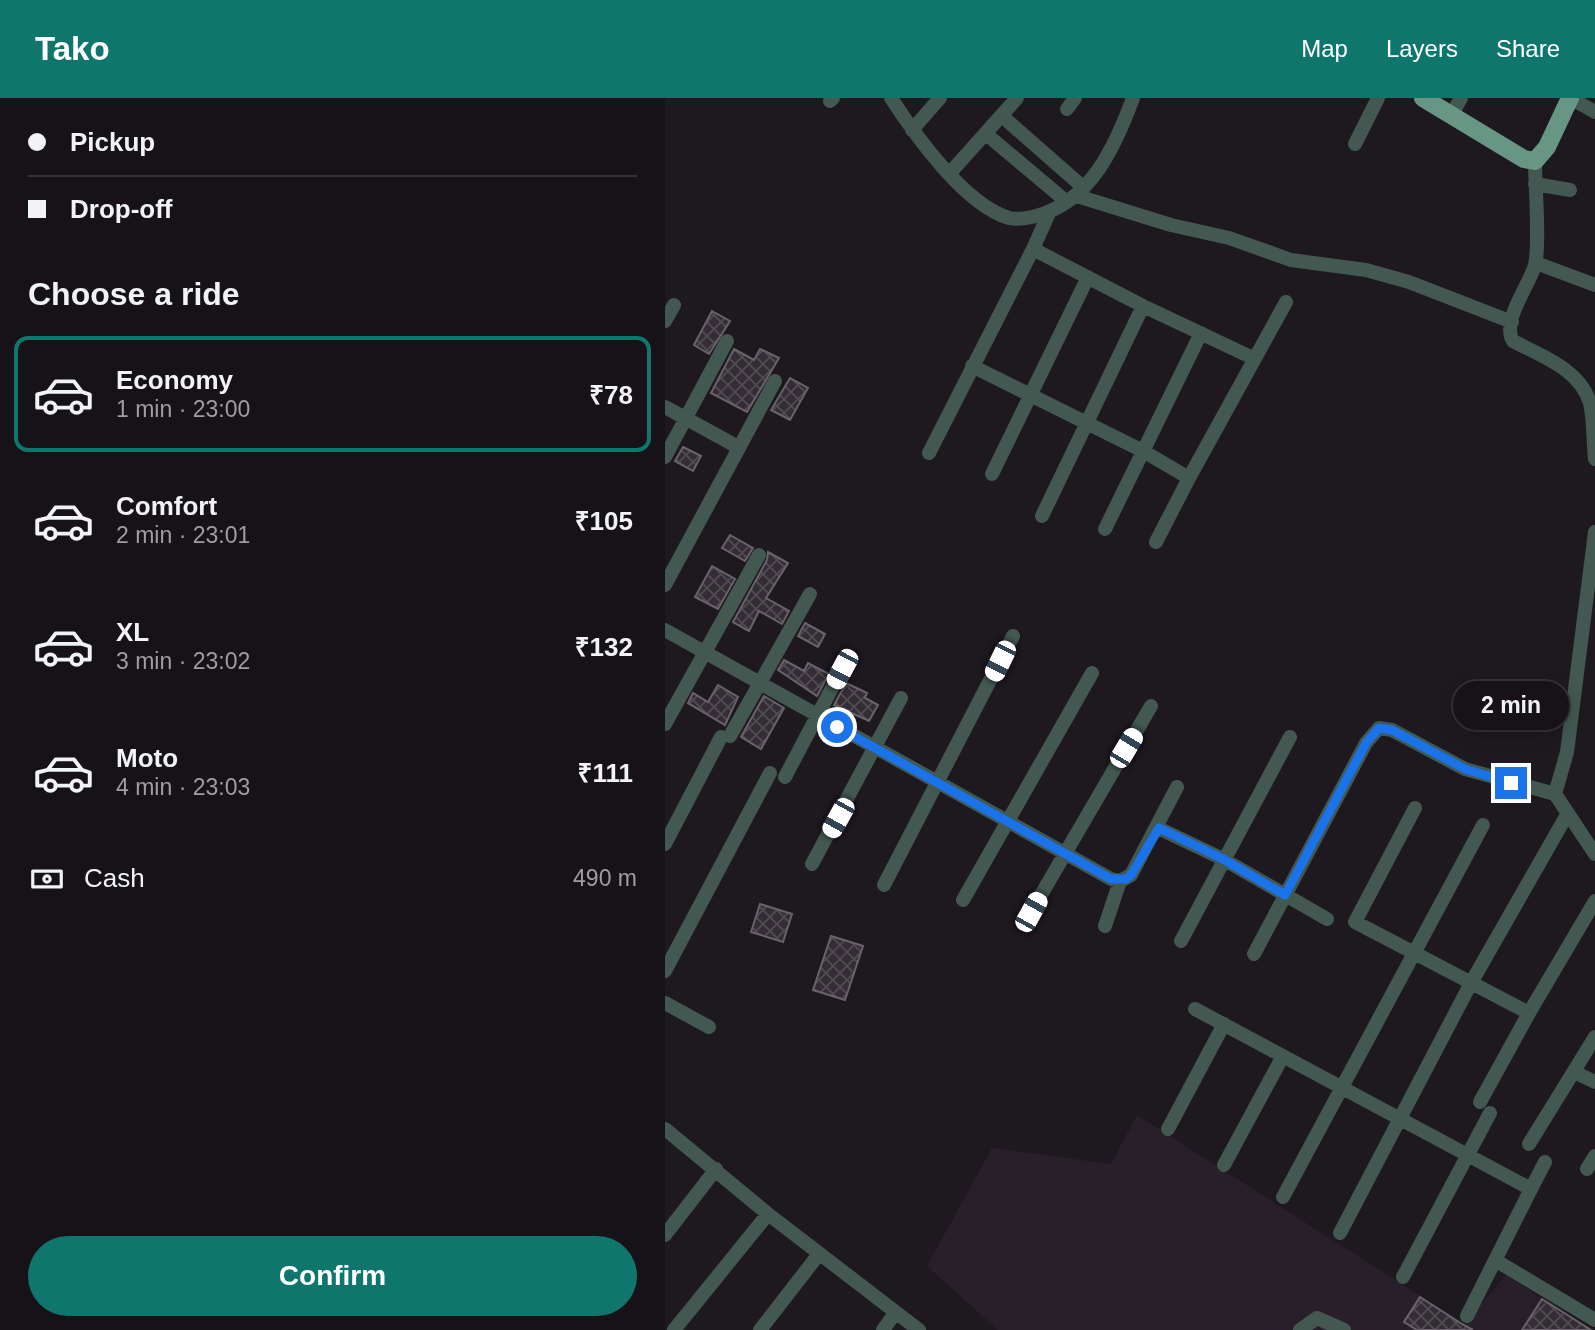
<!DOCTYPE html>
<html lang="en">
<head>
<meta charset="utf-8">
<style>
  :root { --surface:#161217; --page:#1f1b20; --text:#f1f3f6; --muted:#9e9ea1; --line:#353236; --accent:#0f766e }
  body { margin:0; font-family:Helvetica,sans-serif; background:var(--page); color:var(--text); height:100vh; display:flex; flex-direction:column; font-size:26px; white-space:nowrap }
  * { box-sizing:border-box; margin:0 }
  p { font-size:23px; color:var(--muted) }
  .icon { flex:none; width:38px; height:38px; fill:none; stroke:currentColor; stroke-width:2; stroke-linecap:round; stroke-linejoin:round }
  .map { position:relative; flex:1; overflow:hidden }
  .sheet { display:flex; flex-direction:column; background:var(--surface); width:665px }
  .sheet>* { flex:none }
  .guide { display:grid; align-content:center; height:154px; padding:0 28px; background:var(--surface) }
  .end { position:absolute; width:32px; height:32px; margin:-16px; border:9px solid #1a73e8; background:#fff; box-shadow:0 0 0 4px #fff }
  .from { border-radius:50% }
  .bubble { position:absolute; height:49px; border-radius:24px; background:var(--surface); box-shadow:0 4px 18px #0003,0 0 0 2px var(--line); font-size:23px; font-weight:700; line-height:49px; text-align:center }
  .car { position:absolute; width:21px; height:42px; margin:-21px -10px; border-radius:9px; box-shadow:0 0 5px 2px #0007; background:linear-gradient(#fff 24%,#345 0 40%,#fff 0 76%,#345 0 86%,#fff 0) }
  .guide b { display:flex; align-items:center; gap:24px; height:66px; font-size:26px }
  .guide b+b { border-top:2px solid var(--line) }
  .guide i { width:18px; height:18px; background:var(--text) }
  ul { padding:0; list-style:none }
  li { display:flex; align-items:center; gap:21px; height:116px; margin:0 14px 10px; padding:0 14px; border:4px solid transparent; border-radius:14px }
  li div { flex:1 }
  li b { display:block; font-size:26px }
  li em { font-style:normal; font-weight:700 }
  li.selected { border-color:var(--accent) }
  li>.icon { width:63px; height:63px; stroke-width:1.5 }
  h2 { padding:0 28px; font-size:32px; line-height:84px }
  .pay { display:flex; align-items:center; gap:18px; height:77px; padding:0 28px; font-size:26px }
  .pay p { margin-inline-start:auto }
  .action { display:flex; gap:14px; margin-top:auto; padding:14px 28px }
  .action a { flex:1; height:80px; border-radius:42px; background:var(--accent); color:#fff; font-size:28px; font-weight:700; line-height:80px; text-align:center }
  header { display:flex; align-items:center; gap:42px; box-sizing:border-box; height:98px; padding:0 35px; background:var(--accent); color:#fff }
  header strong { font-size:33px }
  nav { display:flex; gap:38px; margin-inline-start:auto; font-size:24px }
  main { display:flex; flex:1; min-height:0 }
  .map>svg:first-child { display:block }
  .built { fill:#291f2b }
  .building { fill:url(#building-cross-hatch); stroke:#69626b; stroke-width:2 }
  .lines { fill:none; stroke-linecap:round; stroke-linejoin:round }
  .minor { stroke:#425850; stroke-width:14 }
  .major { stroke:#689685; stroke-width:18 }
  .route { stroke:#1a73e8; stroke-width:9 }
</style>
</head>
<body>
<header>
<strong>Tako</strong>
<nav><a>Map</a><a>Layers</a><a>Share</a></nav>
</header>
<main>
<section class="sheet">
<div class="guide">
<b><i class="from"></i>Pickup</b>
<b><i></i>Drop-off</b>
</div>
<h2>Choose a ride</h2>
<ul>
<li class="selected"><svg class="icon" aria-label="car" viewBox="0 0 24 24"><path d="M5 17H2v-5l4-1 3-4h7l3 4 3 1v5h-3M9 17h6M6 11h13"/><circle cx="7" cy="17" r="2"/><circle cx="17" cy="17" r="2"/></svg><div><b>Economy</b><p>1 min · 23:00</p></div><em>₹78</em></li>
<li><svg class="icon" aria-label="car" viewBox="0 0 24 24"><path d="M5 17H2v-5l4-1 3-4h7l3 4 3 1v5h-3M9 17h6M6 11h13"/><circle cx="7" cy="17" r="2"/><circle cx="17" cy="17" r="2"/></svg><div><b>Comfort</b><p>2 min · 23:01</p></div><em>₹105</em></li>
<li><svg class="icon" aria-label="car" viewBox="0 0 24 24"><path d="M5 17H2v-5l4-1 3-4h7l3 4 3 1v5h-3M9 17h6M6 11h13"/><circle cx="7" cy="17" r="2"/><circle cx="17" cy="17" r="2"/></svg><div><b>XL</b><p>3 min · 23:02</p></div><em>₹132</em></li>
<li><svg class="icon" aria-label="car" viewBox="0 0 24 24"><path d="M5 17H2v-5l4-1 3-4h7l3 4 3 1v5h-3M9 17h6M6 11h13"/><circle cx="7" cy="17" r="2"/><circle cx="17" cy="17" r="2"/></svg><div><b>Moto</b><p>4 min · 23:03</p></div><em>₹111</em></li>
</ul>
<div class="pay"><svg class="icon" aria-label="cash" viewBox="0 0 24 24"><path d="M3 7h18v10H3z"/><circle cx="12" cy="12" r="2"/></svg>Cash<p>490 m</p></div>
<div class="action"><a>Confirm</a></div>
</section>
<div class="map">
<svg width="930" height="1232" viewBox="0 0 930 1232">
  <defs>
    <pattern id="building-cross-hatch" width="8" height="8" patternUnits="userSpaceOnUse" patternTransform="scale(1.75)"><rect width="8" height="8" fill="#342d35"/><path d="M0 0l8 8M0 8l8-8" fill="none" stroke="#514b52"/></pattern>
  </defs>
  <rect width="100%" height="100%" fill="#1e181f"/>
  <path class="built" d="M 472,1017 L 799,1226 L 841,1177 L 926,1232 L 333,1232 L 262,1168 L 327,1050 L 446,1066 Z"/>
  <path class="building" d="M 47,213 L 65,223 L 44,256 L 29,247 Z
    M 69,251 L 89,262 L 95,251 L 114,260 L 82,314 L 46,295 Z
    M 125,280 L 143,290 L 125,322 L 106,312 Z
    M 18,349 L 36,358 L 28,373 L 10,363 Z
    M 65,437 L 88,450 L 80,463 L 57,450 Z
    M 103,454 L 123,465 L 101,500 L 124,513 L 117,526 L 94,513 L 84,533 L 68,524 L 102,462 Z
    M 47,468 L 70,481 L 53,511 L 30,499 Z
    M 140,525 L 160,536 L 153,549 L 133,538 Z
    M 119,562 L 139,573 L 143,565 L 164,576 L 152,598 L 113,572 Z
    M 181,585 L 202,595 L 200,600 L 213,607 L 204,623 L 169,607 Z
    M 53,587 L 73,599 L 60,627 L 23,605 L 28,595 L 43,604 Z
    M 99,598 L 119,610 L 96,651 L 76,639 Z
    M 95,806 L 127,816 L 118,844 L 86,834 Z
    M 166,838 L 198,848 L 180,902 L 148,892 Z
    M 755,1199 L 797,1226 L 808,1232 L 752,1232 L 739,1224 Z
    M 877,1201 L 893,1211 L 926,1232 L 857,1232 Z"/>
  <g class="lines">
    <path class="minor" d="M 226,0 C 250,37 300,107 344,120 C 352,122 363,120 371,118 C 425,104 450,49 468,0
      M 905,0 L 930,14
      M 165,3 L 168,0
      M 402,11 L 410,0
      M 787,16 L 796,0
      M 338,19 L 419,90
      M 247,32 L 275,0
      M 321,36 L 402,104
      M 690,46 L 713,0
      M 870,63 C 870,88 875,146 870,167 C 864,188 836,223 848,243 C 876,258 915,271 925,305 C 929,322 928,343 930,361
      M 284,76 L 352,0
      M 870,86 L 905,92
      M 412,98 L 506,127 L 564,140 L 626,162 L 701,172 L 744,184 L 847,224
      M 368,151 L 384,115
      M 871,165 L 930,187
      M 478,208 L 588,260
      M 0,223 L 9,207
      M 307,268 L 478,353 L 524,380 L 491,444
      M 0,309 L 73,349
      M 264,355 L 368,151 L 478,208 L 377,418
      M 0,359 L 62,243
      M 327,376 L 423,179
      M 524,380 L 621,204
      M 440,431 L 536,235
      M 930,434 L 902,654 L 890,696 L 930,756
      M 0,487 L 110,283
      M 0,532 L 446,781 L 455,783
      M 0,626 L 94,457
      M 65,638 L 145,496
      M 120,679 L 177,571
      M 750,710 L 690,824 L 864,915 L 930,803
      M 493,730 L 558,761 L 662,821
      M 0,746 L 56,639
      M 147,766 L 236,600
      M 219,787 L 348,538
      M 298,802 L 427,575
      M 366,814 L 486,608
      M 440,828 L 455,783 L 466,777 L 512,689
      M 516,843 L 625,639
      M 589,856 L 701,645 L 714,630 L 727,632 L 800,671 L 890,696
      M 0,873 L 105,675
      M 0,905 L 44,929
      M 530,911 L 866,1091 L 880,1064
      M 909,974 L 930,984
      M 815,1004 L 864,915
      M 0,1031 L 103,1116 L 254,1232
      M 503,1031 L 559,926
      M 864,1046 L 930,939
      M 559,1067 L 618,958
      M 922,1071 L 930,1058
      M 618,1099 L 818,727
      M 675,1135 L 806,885 L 903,715
      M 0,1137 L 51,1071
      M 830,1162 L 930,1222
      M 738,1179 L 825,1015
      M 802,1218 L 866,1091
      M 9,1232 L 103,1116
      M 95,1232 L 154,1156
      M 218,1232 L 230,1215
      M 635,1232 L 652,1220 L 679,1232"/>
    <path class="major" d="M 758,0 L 859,61 L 870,63 L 882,49 L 905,0"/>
  </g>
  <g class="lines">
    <path class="route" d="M 172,629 L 446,781 L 461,781 L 466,777 L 494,730 L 558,761 L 620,797 L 701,645 L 714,630 L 727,632 L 800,671 L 846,685"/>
  </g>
</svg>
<i class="end from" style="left:172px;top:629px"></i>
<i class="end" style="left:846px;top:685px"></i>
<div class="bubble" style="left:788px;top:583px;width:116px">2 min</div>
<i class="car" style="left:335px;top:563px;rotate:206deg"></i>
<i class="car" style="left:177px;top:571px;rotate:208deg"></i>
<i class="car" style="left:461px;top:650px;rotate:31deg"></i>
<i class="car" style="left:173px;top:720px;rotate:209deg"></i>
<i class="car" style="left:366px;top:814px;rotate:29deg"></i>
</div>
</main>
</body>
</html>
